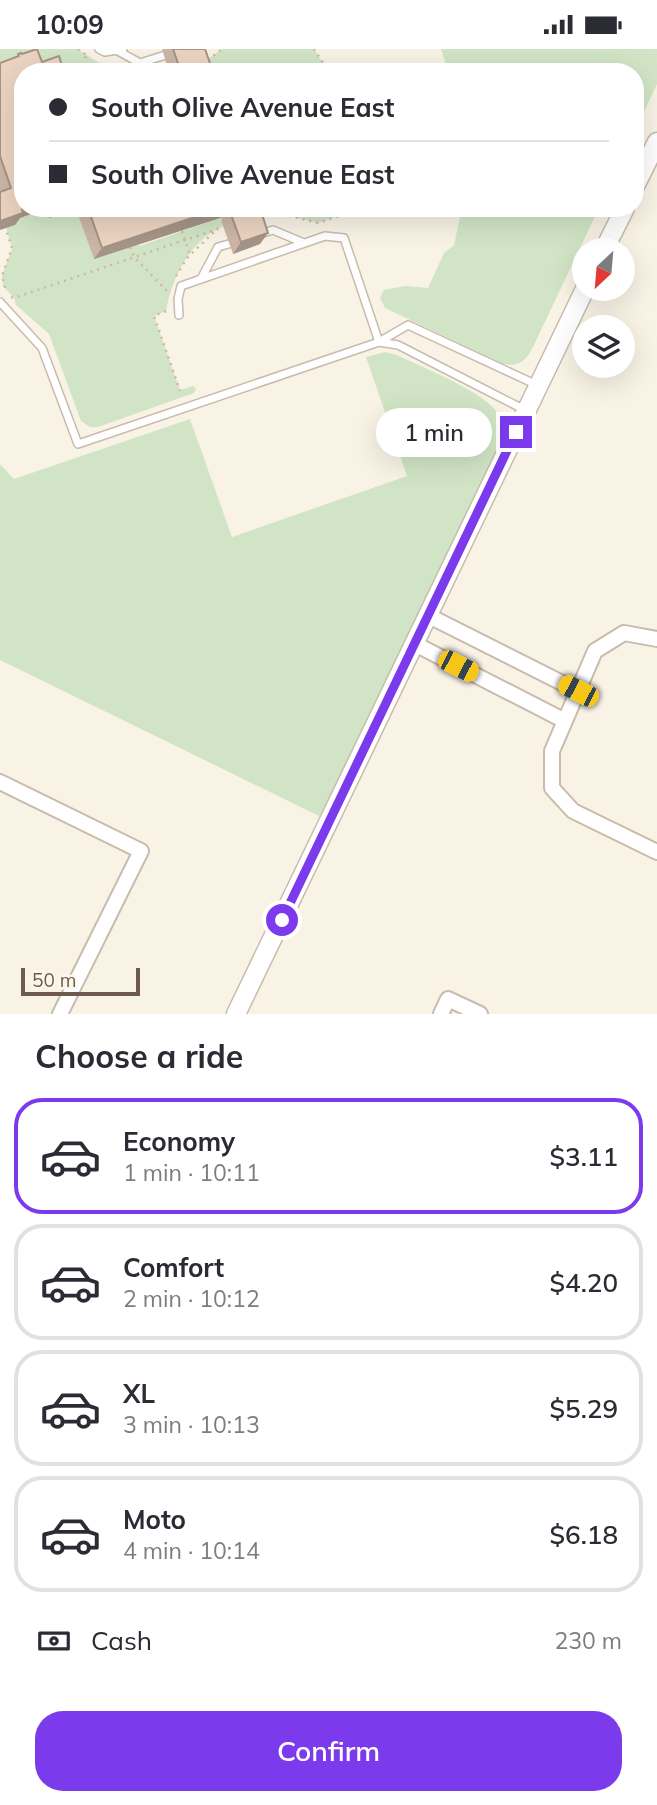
<!DOCTYPE html>
<html lang="en">
<head>
<meta charset="utf-8">
<style>
  :root { --surface:#fff; --page:#f7f7f7; --text:#2b2b33; --muted:#7c7c81; --line:#e1e1e2; --accent:#7c3aed }
  body { margin:0; font-family:Mulish,sans-serif; background:var(--page); color:var(--text); height:100vh; display:flex; flex-direction:column; font-size:26px; white-space:nowrap }
  * { box-sizing:border-box; margin:0 }
  p { font-size:23px; color:var(--muted) }
  .icon { flex:none; width:38px; height:38px; fill:none; stroke:currentColor; stroke-width:2; stroke-linecap:round; stroke-linejoin:round }
  .map { position:relative; height:965px; overflow:hidden }
  .side { display:flex; flex-direction:column; background:var(--surface); flex:1 }
  .side>* { flex:none }
  .hud { position:absolute; left:14px; top:14px; width:630px; height:154px; border-radius:28px; box-shadow:0 7px 28px #0002; display:grid; align-content:center; height:154px; padding:0 35px; background:var(--surface) }
  .needle { width:46px; rotate:206deg }
  .controls { position:absolute; left:572px; top:189px; display:grid; gap:14px }
  .controls a { display:grid; place-items:center; width:63px; height:63px; border-radius:50%; background:var(--surface); box-shadow:0 7px 28px #0002; font-size:35px }
  .scale { position:absolute; left:21px; bottom:18px; width:119px; box-sizing:border-box; padding-left:7px; border:4px solid #6f5b4e; border-top:0; font-size:19px; line-height:24px; white-space:nowrap; color:#6f5b4e; -webkit-text-stroke:5px #fdf7eb; paint-order:stroke }
  .end { position:absolute; width:32px; height:32px; margin:-16px; border:9px solid #7c3aed; background:#fff; box-shadow:0 0 0 4px #fff }
  .from { border-radius:50% }
  .bubble { position:absolute; height:49px; border-radius:24px; background:var(--surface); box-shadow:0 7px 28px #0002; font-size:23px; font-weight:600; line-height:49px; text-align:center }
  .car { position:absolute; width:21px; height:42px; margin:-21px -10px; border-radius:9px; box-shadow:0 0 5px 2px #0007; background:linear-gradient(#f5c518 24%,#345 0 40%,#f5c518 0 76%,#345 0 86%,#f5c518 0) }
  .hud b { display:flex; align-items:center; gap:24px; height:66px; font-size:26px }
  .hud b+b { border-top:2px solid var(--line) }
  .hud i { width:18px; height:18px; background:var(--text) }
  ul { padding:0; list-style:none }
  li { display:flex; align-items:center; gap:21px; height:116px; margin:0 14px 10px; padding:0 21px; border:4px solid var(--line); border-radius:28px }
  li div { flex:1 }
  li b { display:block; font-size:26px }
  li em { font-style:normal; font-weight:600 }
  li.current { border-color:var(--accent) }
  li>.icon { width:63px; height:63px; stroke-width:1.5 }
  h2 { padding:0 35px; font-size:32px; line-height:84px }
  .pay { display:flex; align-items:center; gap:18px; height:77px; padding:0 35px; font-size:26px }
  .pay p { margin-inline-start:auto }
  .action { display:flex; gap:14px; margin-top:auto; padding:14px 35px }
  .action a { flex:1; height:80px; border-radius:28px; background:var(--accent); color:#fff; font-size:28px; font-weight:600; line-height:80px; text-align:center }
  .status { display:flex; justify-content:space-between; align-items:center; height:49px; padding:0 35px; background:var(--surface); direction:ltr }
  .status svg { height:19px; fill:currentColor }
  .map>svg:first-child { display:block }
  .green { fill:#d1e5c6 }
  .lines { fill:none; stroke-linecap:round; stroke-linejoin:round }
  .service-casing { stroke:#c9bbad; stroke-width:10 }
  .minor-casing { stroke:#c9bbad; stroke-width:18 }
  .tertiary-casing { stroke:#c9bbad; stroke-width:21 }
  .path { stroke:#d0b7a4; stroke-width:2.5; stroke-dasharray:2 5; stroke-linecap:butt }
  .service { stroke:#fff; stroke-width:7 }
  .minor { stroke:#fff; stroke-width:14 }
  .tertiary { stroke:#fff; stroke-width:18 }
  .wall { fill:#cbb6a6 }
  .shaded-wall { fill:#a59487 }
  .building { fill:#ecd4c1; stroke:#a59487; stroke-width:2 }
  .route { stroke:#7c3aed; stroke-width:9 }
</style>
</head>
<body>
<div class="status"><b>10:09</b><svg viewBox="0 0 49 12"><path d="M0 12V9h3v3zM5 12V6h3v6zM10 12V3h3v9zM15 12V0h3v12zM26 1h20v11H26zM47 4h2v5h-2z"/></svg></div>
<div class="map">
<svg width="657" height="965" viewBox="0 0 657 965">
  <rect width="100%" height="100%" fill="#f9f3e6"/>
  <path class="green" d="M 0,0 L 78,0 L 94,11 L 120,23 L 0,22 Z
    M 222,0 L 314,0 L 329,23 L 201,23 L 208,10 Z
    M 441,0 L 657,0 L 657,35 L 635,82 L 635,23 L 448,23 Z
    M 247,159 L 350,159 L 342,166 L 318,174 L 286,166 L 261,166 Z
    M 462,159 L 599,159 L 533,298 C 526,312 519,318 503,315 L 385,259 L 380,249 L 384,241 L 405,237 L 428,239 L 444,204 L 454,196 Z
    M 46,160 L 49,169 L 76,160 L 140,197 L 223,168 L 221,171 L 223,177 C 190,192 172,228 166,262 L 154,267 L 180,341 L 193,337 L 196,340 L 194,344 L 98,378 L 90,378 L 81,372 L 49,285 L 16,256 L 14,249 L 3,237 L 2,227 L 12,199 L 6,179 L 14,171 Z
    M 385,303 L 397,306 C 420,318 502,348 502,375 C 502,392 493,411 488,427 L 323,769 L 0,611 L 0,415 L 14,430 L 190,370 L 232,488 L 407,427 L 366,308 Z"/>
  <g class="lines">
    <g class="service-casing">
      <path id="service" d="M 99,0 L 105,3 L 123,0
        M 118,2 L 140,14 L 185,0
        M 260,185 L 273,181 L 304,194
        M 201,230 L 218,198 L 239,192
        M 0,253 L 42,299 L 78,395 L 379,293 L 344,189 L 325,187 L 181,237 L 178,250 L 179,266
        M 525,361 L 398,296 L 379,293 L 408,276 L 537,336"/>
    </g>
    <g class="minor-casing">
      <path id="minor" d="M 429,567 L 578,642
        M 657,590 L 624,584 L 595,602 L 552,702 L 552,739 L 573,762 L 657,803
        M 415,595 L 565,672
        M 0,733 L 141,802 L 60,965
        M 441,965 L 448,950 L 480,965"/>
    </g>
    <g class="tertiary-casing">
      <path id="tertiary" d="M 635,137 L 657,93
        M 604,201 L 625,159
        M 236,965 L 585,240"/>
    </g>
    <path class="path" d="M 78,0 L 89,8
      M 314,0 L 329,23
      M 208,11 L 222,0
      M 101,15 L 120,23
      M 83,23 L 86,5
      M 261,166 L 286,166 L 318,174 L 342,166 L 350,159
      M 5,177 L 12,199 L 2,227 L 6,243
      M 182,182 L 190,206
      M 130,198 L 134,208 L 168,243
      M 176,227 L 187,209 L 215,182
      M 11,248 L 14,249 L 220,179
      M 166,262 L 154,267 L 180,342"/>
    <use href="#service" class="service"/>
    <use href="#minor" class="minor"/>
    <use href="#tertiary" class="tertiary"/>
  </g>
  <path class="wall" d="M 162,0 L 205,0 L 213,23 L 169,23 Z
    M 21,4 L 23,159 L 260,159 L 260,195 L 233,205 L 221,171 L 223,168 L 94,210 L 76,160 L 49,169 L 46,160 L 20,169 L 15,176 L 0,141 L 0,14 L 16,9 L 18,5 Z"/>
  <path class="shaded-wall" d="M 23,159 L 46,159 L 20,169 L 15,176 L 0,181 L 0,172 Z
    M 56,159 L 76,159 L 49,169 Z
    M 222,159 L 229,159 L 223,168 L 94,210 L 102,199 Z
    M 268,184 L 260,195 L 233,205 L 241,193 Z"/>
  <path class="building" d="M 37,0 L 42,13 L 59,7 L 64,23 L 23,23 L 23,159 L 22,160 L 23,164 L 0,172 L 0,143 L 11,139 L 0,107 L 0,14 L 19,7 L 18,5 L 21,4 L 22,5 Z
    M 173,0 L 205,0 L 213,23 L 181,23 L 184,22 L 183,19 L 180,20 Z
    M 88,159 L 222,159 L 102,199 Z
    M 260,159 L 268,184 L 241,193 L 229,160 Z"/>
  <g class="lines">
    <path class="route" d="M 282,871 L 516,383"/>
  </g>
</svg>
<div class="controls">
<a><svg class="needle" viewBox="-14 -14 28 28"><path d="M0-13l5 13h-10z" fill="#e53935"/><path d="M0 13l5-13h-10z" fill="#7c7c81"/></svg></a>
<a><svg class="icon" aria-label="layers" viewBox="0 0 24 24"><path d="M12 4l9 5-9 5-9-5zM3 14l9 5 9-5"/></svg></a>
</div>
<div class="scale">50 m</div>
<i class="end from" style="left:282px;top:871px"></i>
<i class="end" style="left:516px;top:383px"></i>
<div class="bubble" style="left:376px;top:359px;width:116px">1 min</div>
<i class="car" style="left:458px;top:617px;rotate:117deg"></i>
<i class="car" style="left:578px;top:642px;rotate:297deg"></i>
<div class="hud">
<b><i class="from"></i>South Olive Avenue East</b>
<b><i></i>South Olive Avenue East</b>
</div>
</div>
<section class="side">
<h2>Choose a ride</h2>
<ul>
<li class="current"><svg class="icon" aria-label="car" viewBox="0 0 24 24"><path d="M5 17H2v-5l4-1 3-4h7l3 4 3 1v5h-3M9 17h6M6 11h13"/><circle cx="7" cy="17" r="2"/><circle cx="17" cy="17" r="2"/></svg><div><b>Economy</b><p>1 min · 10:11</p></div><em>$3.11</em></li>
<li><svg class="icon" aria-label="car" viewBox="0 0 24 24"><path d="M5 17H2v-5l4-1 3-4h7l3 4 3 1v5h-3M9 17h6M6 11h13"/><circle cx="7" cy="17" r="2"/><circle cx="17" cy="17" r="2"/></svg><div><b>Comfort</b><p>2 min · 10:12</p></div><em>$4.20</em></li>
<li><svg class="icon" aria-label="car" viewBox="0 0 24 24"><path d="M5 17H2v-5l4-1 3-4h7l3 4 3 1v5h-3M9 17h6M6 11h13"/><circle cx="7" cy="17" r="2"/><circle cx="17" cy="17" r="2"/></svg><div><b>XL</b><p>3 min · 10:13</p></div><em>$5.29</em></li>
<li><svg class="icon" aria-label="car" viewBox="0 0 24 24"><path d="M5 17H2v-5l4-1 3-4h7l3 4 3 1v5h-3M9 17h6M6 11h13"/><circle cx="7" cy="17" r="2"/><circle cx="17" cy="17" r="2"/></svg><div><b>Moto</b><p>4 min · 10:14</p></div><em>$6.18</em></li>
</ul>
<div class="pay"><svg class="icon" aria-label="cash" viewBox="0 0 24 24"><path d="M3 7h18v10H3z"/><circle cx="12" cy="12" r="2"/></svg>Cash<p>230 m</p></div>
<div class="action"><a>Confirm</a></div>
</section>
</body>
</html>
